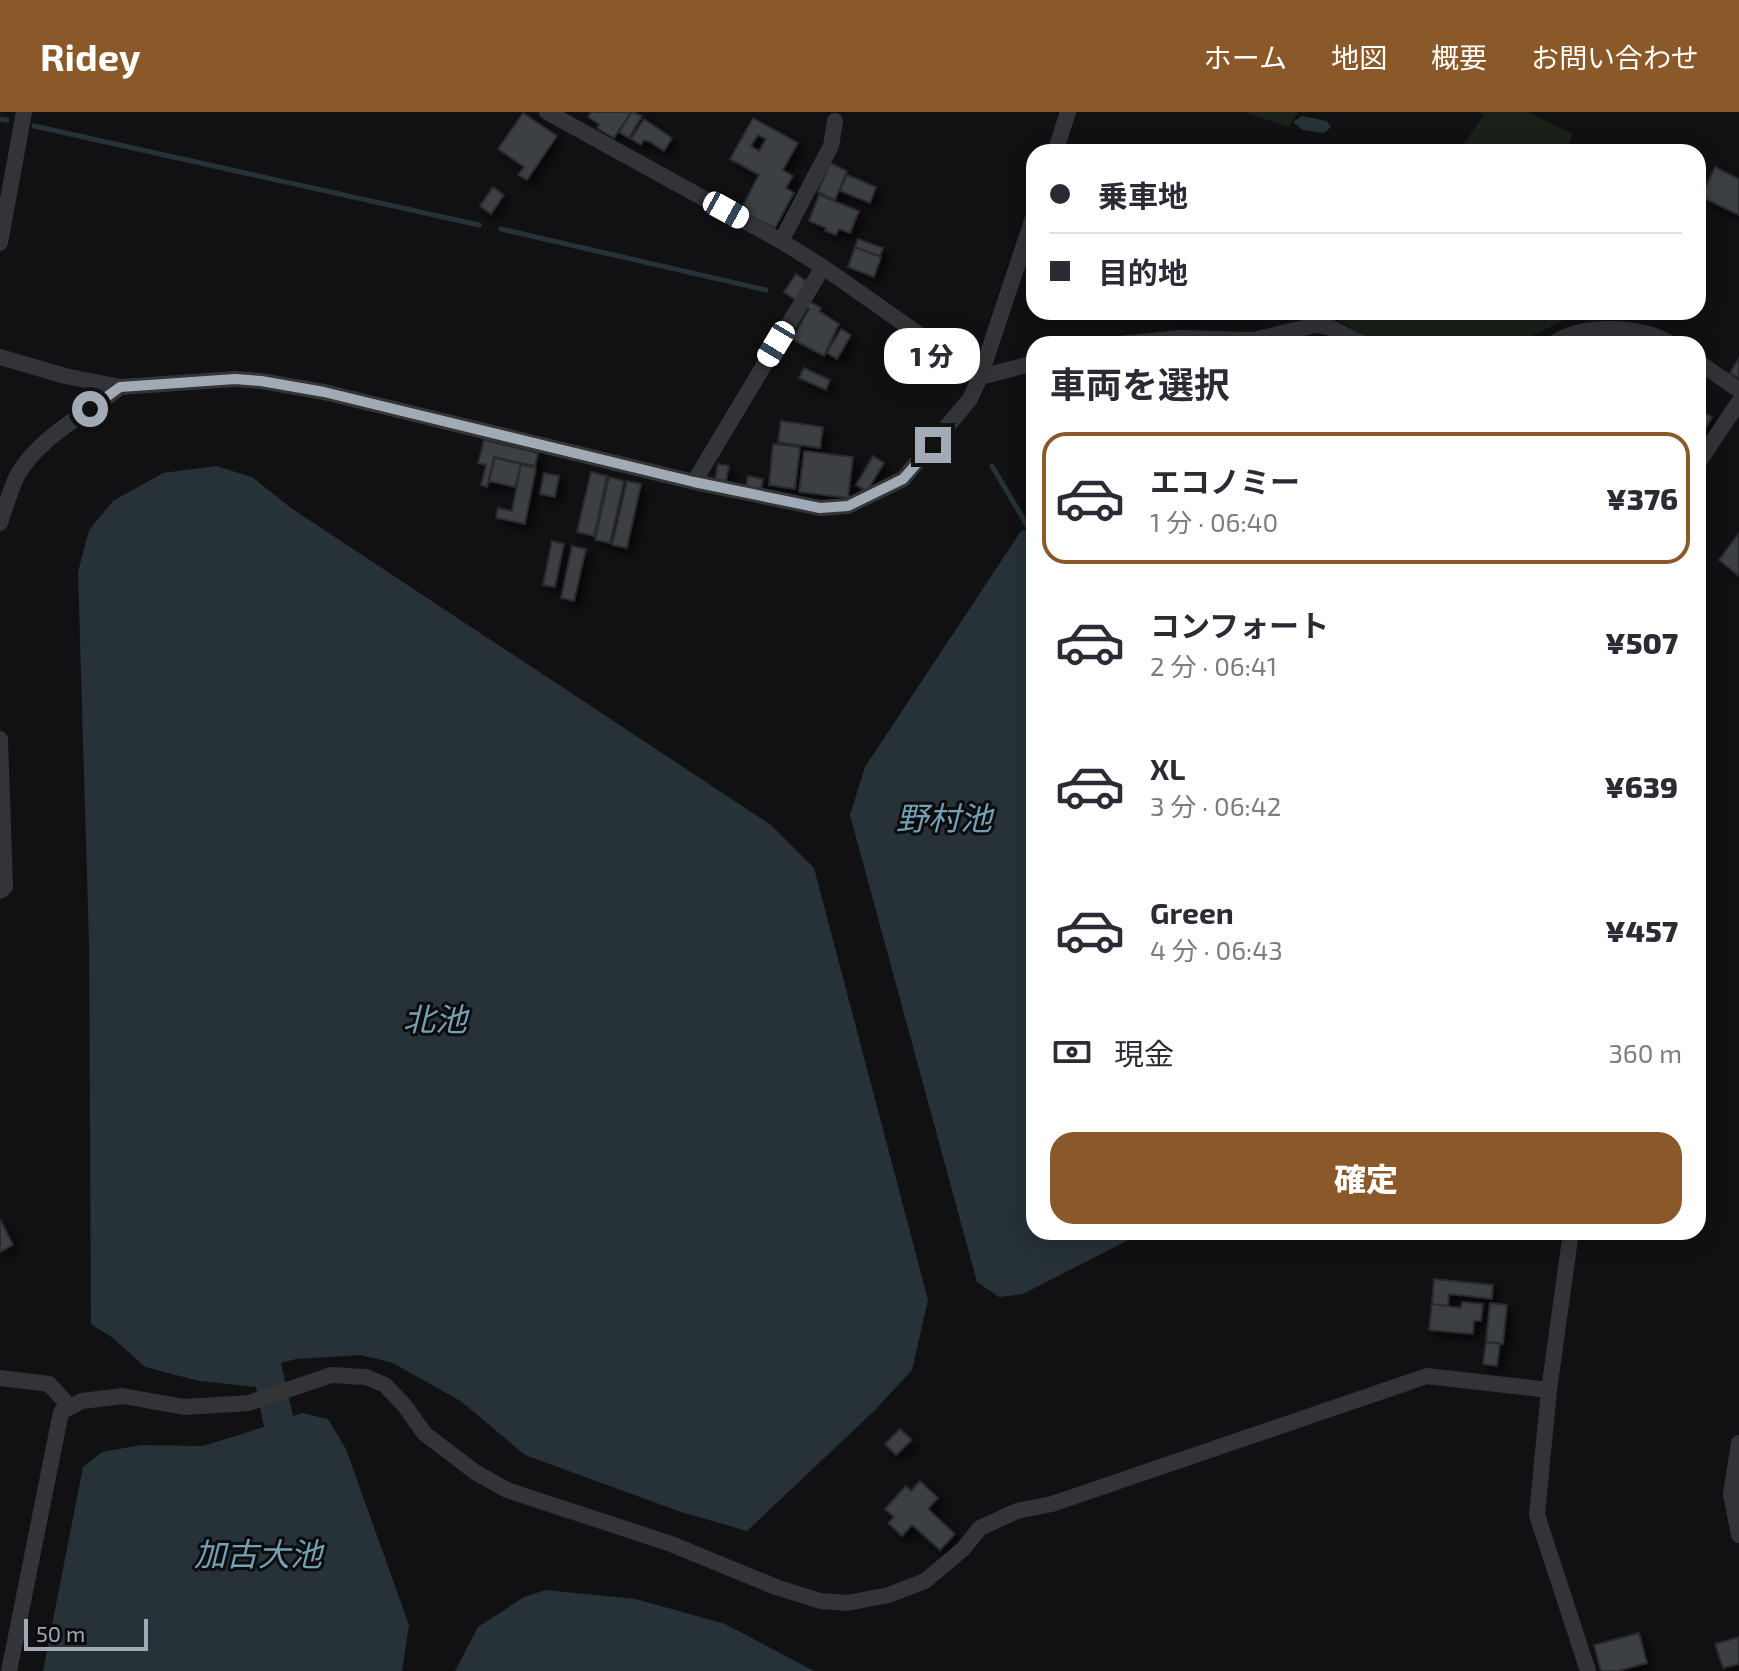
<!DOCTYPE html>
<html lang="ja">
<head>
<meta charset="utf-8">
<style>
  :root { --surface:#fff; --page:#f2f2f3; --text:#2b2b33; --muted:#7c7c81; --line:#e1e1e2; --accent:#8a5829 }
  body { margin:0; font-family:"Exo 2","Noto Sans JP",sans-serif; background:var(--page); color:var(--text); height:100vh; display:flex; flex-direction:column; font-size:30px; white-space:nowrap }
  * { box-sizing:border-box; margin:0 }
  p { font-size:26px; color:var(--muted) }
  .icon { flex:none; width:44px; height:44px; fill:none; stroke:currentColor; stroke-width:2; stroke-linecap:round; stroke-linejoin:round }
  .map { position:relative; flex:1; overflow:hidden }
  .side { position:absolute; left:1026px; top:224px; width:680px; height:904px; display:flex; flex-direction:column; background:var(--surface); border-radius:24px; box-shadow:0 4px 20px #0003 }
  .side>* { flex:none }
  .hud { position:absolute; left:1026px; top:32px; width:680px; height:176px; border-radius:24px; box-shadow:0 4px 20px #0003; display:grid; align-content:center; height:176px; padding:0 24px; background:var(--surface) }
  .scale { position:absolute; left:24px; bottom:20px; width:124px; box-sizing:border-box; padding-left:8px; border:4px solid #a1aab5; border-top:0; font-size:22px; line-height:28px; white-space:nowrap; color:#a1aab5; -webkit-text-stroke:6px #0c0c0e; paint-order:stroke }
  .end { position:absolute; width:36px; height:36px; margin:-18px; border:10px solid #a1aab5; background:#111; box-shadow:0 0 0 4px #111 }
  .from { border-radius:50% }
  .bubble { position:absolute; height:56px; border-radius:24px; background:var(--surface); box-shadow:0 4px 20px #0003; font-size:26px; font-weight:800; line-height:56px; text-align:center }
  .car { position:absolute; width:24px; height:48px; margin:-24px -12px; border-radius:10px; box-shadow:0 0 6px 2px #0007; background:linear-gradient(#fff 24%,#345 0 40%,#fff 0 76%,#345 0 86%,#fff 0) }
  .hud b { display:flex; align-items:center; gap:28px; height:76px; font-size:30px }
  .hud b+b { border-top:2px solid var(--line) }
  .hud i { width:20px; height:20px; background:var(--text) }
  ul { padding:0; list-style:none }
  li { display:flex; align-items:center; gap:24px; height:132px; margin:0 16px 12px; padding:0 8px; border:4px solid transparent; border-radius:24px }
  li div { flex:1 }
  li b { display:block; font-size:30px }
  li em { font-style:normal; font-weight:800 }
  li.on { border-color:var(--accent) }
  li>.icon { width:72px; height:72px; stroke-width:1.5 }
  h2 { padding:0 24px; font-size:36px; line-height:96px }
  .pay { display:flex; align-items:center; gap:20px; height:88px; padding:0 24px; font-size:30px }
  .pay p { margin-inline-start:auto }
  .cta { display:flex; gap:16px; margin-top:auto; padding:16px 24px }
  .cta a { flex:1; height:92px; border-radius:24px; background:var(--accent); color:#fff; font-size:32px; font-weight:800; line-height:92px; text-align:center }
  header { display:flex; align-items:center; gap:48px; box-sizing:border-box; height:112px; padding:0 40px; background:var(--accent); color:#fff }
  header strong { font-size:38px }
  nav { display:flex; gap:44px; margin-inline-start:auto; font-size:28px }
  .map>svg:first-child { display:block }
  .green { fill:#192119 }
  .water { fill:#263237 }
  .lines { fill:none; stroke-linecap:round; stroke-linejoin:round }
  .stream { stroke:#263237; stroke-width:5 }
  .building { fill:#3d3f43; stroke:#2b2b2f; stroke-width:2; fill-rule:evenodd; filter:url(#shadow) }
  .street { stroke:#323438; stroke-width:16 }
  .route { stroke:#a1aab5; stroke-width:10 }
  .labels { text-anchor:middle; dominant-baseline:central; stroke-width:6; stroke-linejoin:round; paint-order:stroke }
  .water-label { font-size:32px; font-style:italic; fill:#74a0b4; stroke:#0c0c0e }
</style>
</head>
<body>
<header>
<strong>Ridey</strong>
<nav><a>ホーム</a><a>地図</a><a>概要</a><a>お問い合わせ</a></nav>
</header>
<div class="map">
<svg width="1739" height="1559" viewBox="0 0 1739 1559">
  <defs>
    <filter id="shadow"><feDropShadow dx="5.5" dy="5.5" stdDeviation="4" flood-color="#0009"/></filter>
  </defs>
  <rect width="100%" height="100%" fill="#111113"/>
  <path class="green" d="M 1243,0 L 1298,0 L 1289,15 Z
    M 1479,0 L 1528,0 L 1572,22 L 1566,40 L 1458,40 L 1484,3 Z
    M 1329,200 L 1581,200 L 1515,232 L 1378,232 L 1329,203 Z"/>
  <path class="water" d="M 1302,4 L 1327,9 L 1331,15 L 1324,21 L 1303,18 L 1293,10 Z
    M 216,354 L 252,365 L 291,396 L 771,713 L 814,756 L 928,1188 L 912,1258 L 874,1299 L 747,1419 L 681,1400 L 525,1343 L 462,1290 L 393,1251 L 361,1243 L 296,1247 L 281,1251 L 293,1304 L 302,1301 L 328,1307 L 346,1337 L 409,1513 L 402,1559 L 43,1559 L 83,1355 L 102,1340 L 141,1333 L 203,1334 L 264,1315 L 256,1275 L 199,1269 L 145,1255 L 113,1226 L 91,1212 L 89,831 L 78,460 L 89,418 L 113,389 L 163,361 Z
    M 1034,415 L 1034,1120 L 1144,1120 L 1023,1182 L 999,1185 L 977,1170 L 850,703 L 865,655 L 1021,419 Z
    M 546,1478 L 636,1487 L 725,1512 L 814,1559 L 455,1559 L 478,1515 L 524,1485 Z"/>
  <g class="lines">
    <path class="stream" d="M 0,7 L 7,8
      M 34,14 L 479,113
      M 501,117 L 766,178
      M 992,354 L 1034,425"/>
  </g>
  <path class="building" d="M 591,0 L 631,0 L 614,26 L 597,16 L 599,12 L 588,5 Z
    M 632,0 L 642,4 L 629,26 L 619,20 Z
    M 523,1 L 557,24 L 527,68 L 518,63 L 524,55 L 498,37 Z
    M 753,6 L 798,31 L 783,58 L 793,64 L 786,76 L 794,81 L 775,116 L 740,99 L 759,63 L 730,47 ZM 758,23 L 766,27 L 759,39 L 751,34 Z
    M 644,7 L 672,26 L 664,39 L 650,30 L 644,28 L 641,33 L 631,27 Z
    M 830,51 L 847,59 L 835,88 L 818,80 Z
    M 1715,55 L 1739,67 L 1739,103 L 1701,85 Z
    M 847,63 L 876,75 L 870,91 L 840,79 Z
    M 493,75 L 504,83 L 491,102 L 480,94 Z
    M 819,83 L 859,99 L 850,121 L 839,117 L 836,123 L 825,119 L 826,116 L 809,109 Z
    M 858,127 L 883,136 L 880,144 L 855,135 Z
    M 855,135 L 881,145 L 874,165 L 848,155 Z
    M 796,162 L 809,171 L 797,189 L 784,180 Z
    M 807,188 L 821,196 L 819,199 L 839,212 L 824,244 L 792,227 L 809,197 L 804,194 Z
    M 1163,200 L 1190,200 L 1189,206 Z
    M 841,217 L 851,223 L 837,247 L 827,241 Z
    M 1739,246 L 1739,266 L 1730,261 Z
    M 804,256 L 830,268 L 826,278 L 799,266 Z
    M 1698,297 L 1712,305 L 1698,329 Z
    M 781,309 L 823,315 L 820,336 L 778,330 Z
    M 484,328 L 538,341 L 535,354 L 494,345 L 487,375 L 481,373 L 486,353 L 478,351 Z
    M 773,332 L 800,335 L 795,377 L 769,373 Z
    M 804,339 L 853,345 L 848,386 L 799,380 Z
    M 873,344 L 884,351 L 867,379 L 856,373 Z
    M 495,346 L 521,352 L 515,375 L 489,369 Z
    M 718,352 L 729,354 L 726,369 L 715,367 Z
    M 521,353 L 536,356 L 525,412 L 496,406 L 498,396 L 512,399 Z
    M 591,360 L 607,364 L 594,424 L 577,420 Z
    M 544,361 L 559,364 L 555,385 L 540,382 Z
    M 748,364 L 763,367 L 761,378 L 746,375 Z
    M 609,365 L 624,369 L 610,431 L 595,428 Z
    M 627,369 L 641,372 L 627,436 L 612,433 Z
    M 1739,421 L 1739,464 L 1719,448 Z
    M 552,429 L 564,432 L 555,475 L 543,473 Z
    M 572,434 L 586,437 L 574,489 L 561,486 Z
    M 0,1107 L 13,1133 L 0,1140 Z
    M 1434,1167 L 1493,1173 L 1492,1187 L 1449,1182 L 1448,1194 L 1432,1192 Z
    M 1462,1190 L 1483,1192 L 1481,1209 L 1474,1209 L 1473,1222 L 1429,1218 L 1432,1192 L 1461,1196 Z
    M 1490,1191 L 1507,1193 L 1503,1232 L 1486,1230 Z
    M 1486,1230 L 1500,1231 L 1497,1254 L 1483,1252 Z
    M 900,1317 L 912,1328 L 896,1343 L 885,1332 Z
    M 920,1369 L 938,1386 L 928,1397 L 955,1422 L 940,1438 L 912,1413 L 902,1424 L 888,1411 L 894,1405 L 885,1397 L 906,1374 L 911,1379 Z
    M 1639,1521 L 1647,1551 L 1618,1559 L 1601,1559 L 1594,1533 Z
    M 1739,1525 L 1739,1552 L 1723,1556 L 1715,1532 Z"/>
  <g class="lines">
    <path class="street" d="M 547,0 L 781,129 L 823,155 L 980,265
      M 1055,40 L 1068,0
      M 781,129 L 831,34 L 835,9
      M 0,131 L 24,0
      M 1119,232 L 1180,226 L 1253,228 L 1316,213 L 1332,216 L 1363,232
      M 1553,232 C 1579,211 1643,213 1671,232
      M 0,245 L 65,264 L 120,275 L 235,267 L 261,269 L 324,280 L 694,370 L 820,396 L 848,394 L 903,367 L 970,287 L 980,265 L 1034,103
      M 1698,250 L 1739,278
      M 980,265 L 1034,251
      M 1698,351 L 1739,290
      M 694,370 L 823,155
      M 0,411 C 5,395 10,379 17,364 C 39,324 86,303 120,275
      M 0,627 L 5,775 L 0,779
      M 1571,1120 L 1549,1278 L 1537,1403 L 1588,1559
      M 0,1266 L 49,1272 L 70,1295
      M 1739,1331 L 1731,1382 L 1739,1423
      M 9,1559 L 61,1300 L 82,1289 L 123,1284 L 184,1295 L 249,1291 L 331,1263 L 366,1265 L 385,1273 L 404,1293 L 425,1322 L 475,1360 L 507,1378 L 671,1432 L 776,1475 L 820,1489 L 847,1491 L 889,1483 L 925,1469 L 963,1437 L 980,1416 L 1017,1399 L 1052,1392 L 1427,1264 L 1549,1278"/>
  </g>
  <g class="lines">
    <path class="route" d="M 90,297 L 120,275 L 235,267 L 261,269 L 324,280 L 694,370 L 820,396 L 848,394 L 903,367 L 933,333"/>
  </g>
  <g class="labels">
    <g class="water-label">
      <text x="944" y="705">野村池</text>
      <text x="435" y="906">北池</text>
      <text x="258" y="1441">加古大池</text>
    </g>
  </g>
</svg>
<div class="scale">50 m</div>
<i class="end from" style="left:90px;top:297px"></i>
<i class="end" style="left:933px;top:333px"></i>
<div class="bubble" style="left:884px;top:216px;width:96px">1 分</div>
<i class="car" style="left:726px;top:98px;rotate:119deg"></i>
<i class="car" style="left:776px;top:232px;rotate:211deg"></i>
<div class="hud">
<b><i class="from"></i>乗車地</b>
<b><i></i>目的地</b>
</div>
<section class="side">
<h2>車両を選択</h2>
<ul>
<li class="on"><svg class="icon" aria-label="car" viewBox="0 0 24 24"><path d="M5 17H2v-5l4-1 3-4h7l3 4 3 1v5h-3M9 17h6M6 11h13"/><circle cx="7" cy="17" r="2"/><circle cx="17" cy="17" r="2"/></svg><div><b>エコノミー</b><p>1 分 · 06:40</p></div><em>¥376</em></li>
<li><svg class="icon" aria-label="car" viewBox="0 0 24 24"><path d="M5 17H2v-5l4-1 3-4h7l3 4 3 1v5h-3M9 17h6M6 11h13"/><circle cx="7" cy="17" r="2"/><circle cx="17" cy="17" r="2"/></svg><div><b>コンフォート</b><p>2 分 · 06:41</p></div><em>¥507</em></li>
<li><svg class="icon" aria-label="car" viewBox="0 0 24 24"><path d="M5 17H2v-5l4-1 3-4h7l3 4 3 1v5h-3M9 17h6M6 11h13"/><circle cx="7" cy="17" r="2"/><circle cx="17" cy="17" r="2"/></svg><div><b>XL</b><p>3 分 · 06:42</p></div><em>¥639</em></li>
<li><svg class="icon" aria-label="car" viewBox="0 0 24 24"><path d="M5 17H2v-5l4-1 3-4h7l3 4 3 1v5h-3M9 17h6M6 11h13"/><circle cx="7" cy="17" r="2"/><circle cx="17" cy="17" r="2"/></svg><div><b>Green</b><p>4 分 · 06:43</p></div><em>¥457</em></li>
</ul>
<div class="pay"><svg class="icon" aria-label="cash" viewBox="0 0 24 24"><path d="M3 7h18v10H3z"/><circle cx="12" cy="12" r="2"/></svg>現金<p>360 m</p></div>
<div class="cta"><a>確定</a></div>
</section>
</div>
</body>
</html>
